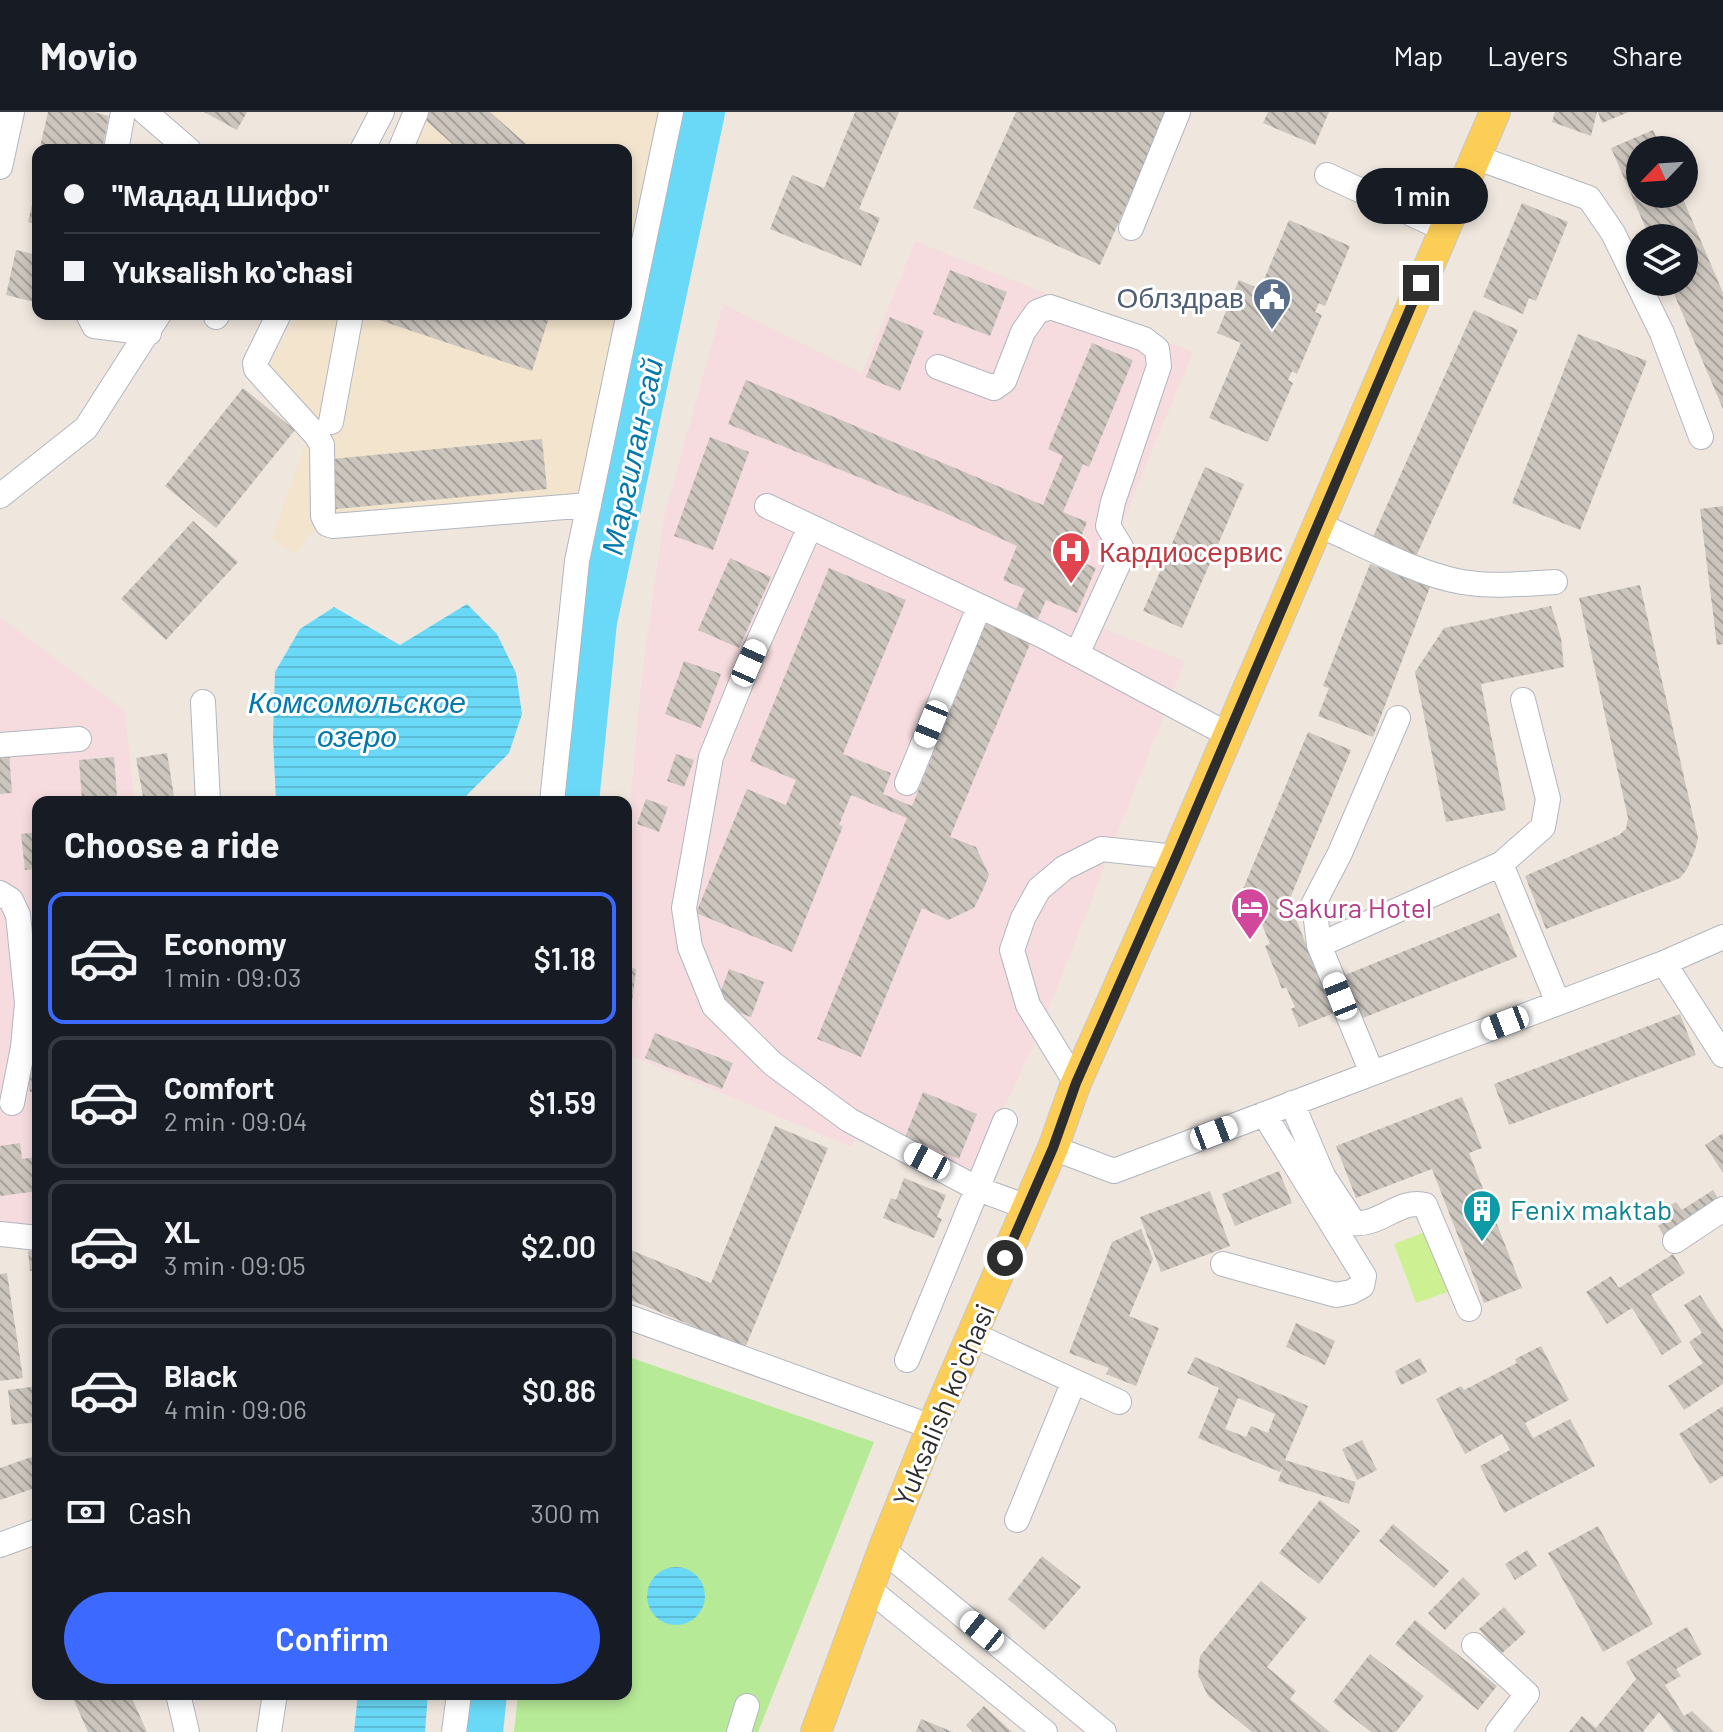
<!DOCTYPE html>
<html lang="en">
<head>
<meta charset="utf-8">
<style>
  :root { --surface:#171b24; --page:#20242c; --text:#f1f3f6; --muted:#9ea1a6; --line:#363941; --accent:#3c69ff }
  body { margin:0; font-family:Barlow,sans-serif; background:var(--page); color:var(--text); height:100vh; display:flex; flex-direction:column; font-size:30px; white-space:nowrap }
  * { box-sizing:border-box; margin:0 }
  p { font-size:26px; color:var(--muted) }
  .icon { flex:none; width:44px; height:44px; fill:none; stroke:currentColor; stroke-width:2; stroke-linecap:round; stroke-linejoin:round }
  .map { position:relative; flex:1; overflow:hidden }
  .side { position:absolute; left:32px; top:684px; width:600px; height:904px; display:flex; flex-direction:column; background:var(--surface); border-radius:16px; box-shadow:0 4px 12px #0003 }
  .side>* { flex:none }
  .guide { position:absolute; left:32px; top:32px; width:600px; height:176px; border-radius:16px; box-shadow:0 4px 12px #0003; display:grid; align-content:center; height:176px; padding:0 32px; background:var(--surface) }
  .needle { width:52px; rotate:245deg }
  .controls { position:absolute; left:1626px; top:24px; display:grid; gap:16px }
  .controls a { display:grid; place-items:center; width:72px; height:72px; border-radius:50%; background:var(--surface); box-shadow:0 4px 12px #0003; font-size:40px }
  .end { position:absolute; width:36px; height:36px; margin:-18px; border:10px solid #2d2d2d; background:#fff; box-shadow:0 0 0 4px #fff }
  .from { border-radius:50% }
  .bubble { position:absolute; height:56px; border-radius:28px; background:var(--surface); box-shadow:0 4px 12px #0003; font-size:26px; font-weight:600; line-height:56px; text-align:center }
  .car { position:absolute; width:24px; height:48px; margin:-24px -12px; border-radius:10px; box-shadow:0 0 6px 2px #0007; background:linear-gradient(#fff 24%,#345 0 40%,#fff 0 76%,#345 0 86%,#fff 0) }
  .guide b { display:flex; align-items:center; gap:28px; height:76px; font-size:30px }
  .guide b+b { border-top:2px solid var(--line) }
  .guide i { width:20px; height:20px; background:var(--text) }
  ul { padding:0; list-style:none }
  li { display:flex; align-items:center; gap:24px; height:132px; margin:0 16px 12px; padding:0 16px; border:4px solid var(--line); border-radius:16px }
  li div { flex:1 }
  li b { display:block; font-size:30px }
  li em { font-style:normal; font-weight:600 }
  li.selected { border-color:var(--accent) }
  li>.icon { width:72px; height:72px; stroke-width:1.5 }
  h2 { padding:0 32px; font-size:36px; line-height:96px }
  .pay { display:flex; align-items:center; gap:20px; height:88px; padding:0 32px; font-size:30px }
  .pay p { margin-inline-start:auto }
  .cta { display:flex; gap:16px; margin-top:auto; padding:16px 32px }
  .cta a { flex:1; height:92px; border-radius:48px; background:var(--accent); color:#fff; font-size:32px; font-weight:600; line-height:92px; text-align:center }
  header { display:flex; align-items:center; gap:48px; box-sizing:border-box; height:112px; padding:0 40px; background:var(--surface); border-bottom:2px solid var(--line) }
  header strong { font-size:38px }
  nav { display:flex; gap:44px; margin-inline-start:auto; font-size:28px }
  .map>svg:first-child { display:block }
  .education { fill:#f2e4cd }
  .medical { fill:#f6dcde }
  .park { fill:#b7ea97 }
  .pitch { fill:#cdf192 }
  .water { fill:url(#water-rules) }
  .lines { fill:none; stroke-linecap:round; stroke-linejoin:round }
  .river { stroke:#6ad9f8; stroke-width:42 }
  .building { fill:url(#building-back-hatch); fill-rule:evenodd }
  .minor-casing { stroke:#b2b6c1; stroke-width:26 }
  .major-casing { stroke:#c8c8c8; stroke-width:32 }
  .minor { stroke:#fff; stroke-width:24 }
  .major { stroke:#fcce57; stroke-width:30 }
  .route { stroke:#2d2d2d; stroke-width:10 }
  .labels { text-anchor:middle; dominant-baseline:central; stroke-width:6; stroke-linejoin:round; paint-order:stroke }
  .service-label { font-size:28px; fill:#4e5e75; stroke:#fff; text-anchor:end }
  .health-label { font-size:28px; fill:#be3a42; stroke:#fff; text-anchor:start }
  .hotel-label { font-size:28px; fill:#b23c85; stroke:#fff; text-anchor:start }
  .culture-label { font-size:28px; fill:#0d838f; stroke:#fff; text-anchor:start }
  .street-label { font-size:28px; fill:#2d2d2d; stroke:#fff }
  .water-label { font-size:30px; font-style:italic; fill:#0379ab; stroke:#fff }
</style>
</head>
<body>
<header>
<strong>Movio</strong>
<nav><a>Map</a><a>Layers</a><a>Share</a></nav>
</header>
<div class="map">
<svg width="1723" height="1620" viewBox="0 0 1723 1620">
  <defs>
    <pattern id="water-rules" width="6" height="5" patternUnits="userSpaceOnUse" patternTransform="scale(2)"><rect width="6" height="5" fill="#6ad9f8"/><path d="M0 2.5h6" fill="none" stroke="#5cbbd5"/></pattern>
    <pattern id="building-back-hatch" width="6" height="6" patternUnits="userSpaceOnUse" patternTransform="scale(2)"><rect width="6" height="6" fill="#cbc5bd"/><path d="M-1 5l2 2M0 0l6 6M5-1l2 2" fill="none" stroke="#a5a09a"/></pattern>
  </defs>
  <rect width="100%" height="100%" fill="#efe7de"/>
  <path class="education" d="M 408,0 L 658,0 L 626,167 L 626,38 L 387,38 Z
    M 297,202 L 619,202 L 585,384 L 310,421 L 296,442 L 271,427 L 306,331 L 264,263 Z"/>
  <path class="medical" d="M 915,129 L 1193,240 L 1082,508 L 1185,549 L 1041,917 L 971,1067 L 860,1016 L 852,1035 L 626,942 L 626,735 L 642,563 L 664,405 L 723,192 L 862,261 Z
    M 0,505 L 125,599 L 134,690 L 38,690 L 38,1113 L 0,1112 Z"/>
  <path class="park" d="M 626,1244 L 874,1330 L 758,1620 L 514,1620 L 518,1582 L 626,1582 Z"/>
  <path class="pitch" d="M 1425,1120 L 1448,1180 L 1416,1191 L 1394,1132 Z"/>
  <path class="water" d="M 467,492 L 497,522 L 516,561 L 522,602 L 509,641 L 460,690 L 276,690 L 273,625 L 275,560 L 300,517 L 334,495 L 400,533 Z
    M647 1484a29 29 0 1 1 58 0a29 29 0 1 1-58 0Z
    M 358,1582 L 428,1582 L 425,1620 L 354,1620 Z"/>
  <g class="lines">
    <path class="river" d="M 578,690 L 596,510 L 704,0
      M 482,1620 L 486,1582"/>
  </g>
  <path class="building" d="M 48,0 L 93,0 L 109,4 L 102,38 L 55,38 L 40,35 Z
    M 204,0 L 247,0 L 237,18 Z
    M 424,0 L 490,0 L 533,38 L 459,38 L 421,4 Z
    M 855,0 L 899,0 L 859,97 L 880,106 L 861,154 L 770,117 L 792,63 L 824,76 Z
    M 1016,0 L 1167,0 L 1100,153 L 973,96 Z
    M 1268,0 L 1329,0 L 1315,33 L 1263,11 Z
    M 1555,0 L 1597,0 L 1591,24 L 1552,10 Z
    M 1598,0 L 1629,0 L 1602,11 Z
    M 1653,18 L 1662,38 L 1640,38 L 1640,82 L 1681,82 L 1723,181 L 1723,297 L 1669,170 L 1684,170 L 1684,126 L 1650,126 L 1611,36 Z
    M 37,70 L 38,70 L 38,113 L 28,110 Z
    M 1522,91 L 1568,110 L 1536,189 L 1529,186 L 1523,202 L 1483,185 Z
    M 1289,108 L 1350,134 L 1325,194 L 1319,191 L 1315,200 L 1322,203 L 1297,262 L 1292,259 L 1288,268 L 1293,271 L 1268,330 L 1209,306 L 1241,231 L 1217,221 L 1239,168 L 1260,177 Z
    M 37,126 L 38,191 L 6,183 L 16,138 L 33,142 Z
    M 950,158 L 1007,180 L 990,224 L 933,202 Z
    M 1474,198 L 1518,218 L 1414,449 L 1371,429 Z
    M 105,202 L 129,202 L 125,217 L 102,211 Z
    M 361,202 L 550,202 L 532,259 Z
    M 890,205 L 924,219 L 900,279 L 866,265 Z
    M 1578,222 L 1647,249 L 1580,418 L 1512,391 Z
    M 1092,231 L 1133,248 L 1089,355 L 1083,352 L 1063,400 L 1087,410 L 1073,446 L 1096,456 L 1077,501 L 1046,488 L 1037,509 L 1015,500 L 1025,477 L 1003,468 L 1017,434 L 934,396 L 728,312 L 746,268 L 1043,393 L 1063,344 L 1048,337 Z
    M 243,276 L 295,318 L 216,416 L 165,374 Z
    M 710,325 L 749,340 L 713,438 L 674,424 Z
    M 542,327 L 547,377 L 336,397 L 332,347 Z
    M 1205,355 L 1244,372 L 1182,516 L 1143,499 Z
    M 1723,394 L 1723,532 L 1717,533 L 1700,397 Z
    M 193,409 L 238,450 L 166,528 L 121,487 Z
    M 730,446 L 771,465 L 739,536 L 698,518 Z
    M 1370,452 L 1430,475 L 1373,625 L 1318,604 L 1329,576 L 1323,574 Z
    M 829,456 L 906,488 L 843,642 L 891,661 L 883,682 L 912,694 L 987,509 L 1032,527 L 950,725 L 976,735 L 989,763 L 982,780 L 974,796 L 948,808 L 922,796 L 861,945 L 817,927 L 907,706 L 851,683 L 839,713 L 843,714 L 792,840 L 696,801 L 747,677 L 786,693 L 796,668 L 750,649 Z
    M 1640,473 L 1698,726 L 1695,738 L 1687,757 L 1680,766 L 1546,817 L 1525,764 L 1619,723 L 1626,717 L 1628,706 L 1579,486 Z
    M 1551,494 L 1561,526 L 1564,555 L 1481,572 L 1506,698 L 1446,710 L 1415,560 L 1444,516 Z
    M 684,549 L 721,562 L 701,616 L 665,602 Z
    M 1308,620 L 1351,638 L 1286,796 L 1292,798 L 1334,901 L 1299,915 L 1291,897 L 1295,895 L 1286,875 L 1282,877 L 1265,834 L 1270,832 L 1261,810 L 1256,812 L 1250,799 L 1236,794 Z
    M 0,640 L 9,640 L 12,681 L 0,682 Z
    M 167,641 L 175,690 L 144,690 L 136,646 Z
    M 676,642 L 694,648 L 684,675 L 667,669 Z
    M 114,645 L 117,684 L 82,687 L 79,648 Z
    M 646,687 L 668,695 L 659,720 L 637,712 Z
    M 38,720 L 38,757 L 25,758 L 21,722 Z
    M 1499,801 L 1517,845 L 1358,908 L 1340,865 Z
    M 626,855 L 636,857 L 632,891 L 626,890 Z
    M 729,857 L 764,870 L 751,905 L 716,892 Z
    M 1680,902 L 1696,943 L 1509,1013 L 1494,972 Z
    M 655,921 L 733,951 L 722,977 L 645,946 Z
    M 38,945 L 38,979 L 30,980 L 25,947 Z
    M 923,980 L 977,1002 L 959,1047 L 905,1025 Z
    M 1462,985 L 1482,1036 L 1469,1041 L 1522,1176 L 1484,1191 L 1432,1057 L 1356,1086 L 1336,1034 Z
    M 775,1014 L 828,1036 L 745,1236 L 626,1186 L 626,1136 L 711,1171 Z
    M 1723,1021 L 1723,1061 L 1705,1033 Z
    M 20,1031 L 22,1047 L 38,1045 L 38,1079 L 0,1084 L 0,1034 Z
    M 1279,1059 L 1292,1091 L 1235,1114 L 1222,1082 Z
    M 904,1066 L 946,1083 L 937,1105 L 942,1107 L 934,1126 L 883,1106 L 891,1086 L 896,1088 Z
    M 1713,1078 L 1721,1091 L 1666,1127 L 1658,1114 L 1670,1106 L 1664,1097 L 1676,1090 L 1682,1098 Z
    M 1210,1079 L 1230,1134 L 1161,1160 L 1140,1105 Z
    M 1141,1117 L 1153,1147 L 1129,1204 L 1159,1216 L 1136,1274 L 1106,1262 L 1109,1256 L 1069,1241 L 1112,1130 Z
    M 38,1138 L 38,1158 L 30,1159 L 28,1139 Z
    M 1673,1142 L 1685,1161 L 1651,1183 L 1682,1230 L 1662,1243 L 1632,1196 L 1607,1212 L 1586,1180 L 1611,1164 L 1619,1176 Z
    M 7,1161 L 23,1266 L 0,1269 L 0,1162 Z
    M 1700,1183 L 1723,1218 L 1723,1272 L 1684,1298 L 1668,1274 L 1703,1251 L 1689,1230 L 1702,1221 L 1684,1193 Z
    M 1296,1211 L 1335,1229 L 1325,1253 L 1286,1235 Z
    M 1541,1234 L 1569,1288 L 1525,1311 L 1533,1326 L 1570,1307 L 1595,1354 L 1504,1401 L 1480,1354 L 1510,1338 L 1502,1322 L 1465,1342 L 1436,1287 L 1461,1274 L 1464,1278 L 1517,1251 L 1515,1247 Z
    M 1195,1245 L 1308,1294 L 1285,1348 L 1356,1370 L 1349,1392 L 1278,1369 L 1284,1352 L 1280,1360 L 1198,1326 L 1219,1276 L 1187,1261 ZM 1238,1286 L 1275,1302 L 1268,1321 L 1251,1314 L 1246,1325 L 1225,1317 Z
    M 1420,1246 L 1427,1260 L 1401,1273 L 1395,1259 Z
    M 38,1274 L 38,1310 L 12,1313 L 8,1278 Z
    M 1723,1294 L 1723,1364 L 1710,1372 L 1679,1322 Z
    M 1362,1328 L 1377,1358 L 1357,1368 L 1342,1337 Z
    M 37,1343 L 38,1375 L 0,1388 L 0,1356 Z
    M 1320,1388 L 1360,1419 L 1319,1472 L 1279,1441 Z
    M 1393,1412 L 1449,1459 L 1434,1476 L 1379,1429 Z
    M 1598,1414 L 1653,1512 L 1603,1540 L 1548,1441 Z
    M 1527,1438 L 1537,1454 L 1515,1468 L 1505,1452 Z
    M 1042,1444 L 1081,1475 L 1044,1518 L 1008,1487 Z
    M 1463,1465 L 1480,1482 L 1445,1518 L 1428,1501 Z
    M 1261,1469 L 1307,1506 L 1267,1555 L 1296,1579 L 1290,1587 L 1330,1620 L 1252,1620 L 1208,1584 L 1198,1563 L 1200,1544 Z
    M 1504,1495 L 1526,1520 L 1501,1542 L 1479,1517 Z
    M 1415,1508 L 1497,1574 L 1478,1598 L 1395,1532 Z
    M 1687,1515 L 1702,1542 L 1676,1557 L 1681,1564 L 1665,1573 L 1684,1604 L 1692,1599 L 1714,1620 L 1674,1620 L 1659,1600 L 1643,1620 L 1569,1620 L 1582,1604 L 1596,1616 L 1636,1567 L 1626,1550 Z
    M 1370,1542 L 1424,1584 L 1396,1620 L 1371,1620 L 1333,1590 Z
    M 71,1582 L 130,1582 L 147,1620 L 88,1620 Z
    M 984,1594 L 1012,1620 L 973,1620 L 966,1613 Z
    M 921,1607 L 953,1620 L 916,1620 Z"/>
  <g class="lines">
    <g class="minor-casing">
      <path id="minor" d="M 145,0 L 189,38
        M 116,38 L 123,0
        M 362,38 L 382,0
        M 400,38 L 416,0
        M 1475,45 L 1589,86 L 1613,121 L 1662,221 L 1701,325
        M 0,55 L 12,0
        M 1327,63 L 1444,117
        M 1131,116 L 1178,0
        M 88,202 L 94,214 L 149,221
        M 279,202 L 255,251 L 256,257 L 316,323 L 322,333 L 323,404 L 327,412 L 333,414 L 589,393
        M 216,205 L 218,202
        M 938,255 L 994,276 L 1004,269 L 1023,220 L 1037,200 L 1050,195 L 1144,227 L 1157,237 L 1159,254 L 1113,390 L 1108,414 L 1121,435 L 1121,446 L 1077,542
        M 331,310 L 351,202
        M 0,384 L 86,316 L 159,202
        M 767,394 L 1043,524 L 1227,622
        M 1317,412 C 1361,431 1416,462 1462,470 C 1493,475 1523,472 1555,470
        M 810,415 L 749,551 L 711,645 L 684,796 L 690,835 L 714,894 L 773,952 L 849,1008 L 978,1077 L 1027,1095
        M 203,590 L 208,690
        M 0,633 L 79,627
        M 907,671 L 979,495
        M 552,690 L 577,449 L 671,0
        M 1501,752 L 1558,891
        M 0,781 L 11,788 L 18,803 L 27,891 L 23,935 L 12,991
        M 1319,833 L 1501,752 L 1543,715 L 1548,687 L 1523,588
        M 1664,851 L 1723,943
        M 1372,961 L 1319,833 L 1314,791 L 1340,741 L 1398,606
        M 1076,971 L 1028,893 L 1012,838 L 1023,806 L 1039,777 L 1064,756 L 1102,737 L 1176,745
        M 1292,991 L 1323,1064 L 1354,1111 C 1379,1114 1401,1086 1425,1093 L 1469,1197
        M 1053,1036 L 1114,1059 L 1664,851 L 1723,825
        M 0,1122 L 38,1126
        M 1675,1129 L 1723,1097
        M 1223,1152 L 1336,1183 L 1351,1180 L 1362,1174 L 1364,1164 L 1264,1002
        M 626,1204 L 932,1315
        M 972,1222 L 1119,1290
        M 907,1248 L 1005,1009
        M 1017,1408 L 1074,1269
        M 0,1433 L 38,1419
        M 883,1438 L 1104,1620
        M 869,1477 L 1045,1620
        M 1474,1533 L 1527,1582 L 1498,1620
        M 178,1582 L 187,1620
        M 269,1620 L 275,1582
        M 454,1620 L 459,1582
        M 739,1620 L 747,1594"/>
    </g>
    <g class="major-casing">
      <path id="major" d="M 816,1620 L 883,1438 L 932,1315 L 1053,1036 L 1076,971 L 1176,745 L 1495,0"/>
    </g>
    <use href="#minor" class="minor"/>
    <use href="#major" class="major"/>
  </g>
  <g class="lines">
    <path class="route" d="M 1005,1146 L 1053,1036 L 1076,971 L 1176,745 L 1421,171"/>
  </g>
  <defs>
    <g id="civic-pin" transform="scale(2)"><path d="M0 17L-7.5 6A9.5 9.5 0 1 1 7.5 6Z" fill="#5c6f8a" stroke="#fff"/><path d="M-.6-6.5H3V-4.5H.6V-3L4-1V1h2V6H-6V1h2V-1L-.6-3ZM-1.2 2.5V6h2.4V2.5Z" fill="#fff"/></g>
    <g id="hospital-pin" transform="scale(2)"><path d="M0 17L-7.5 6A9.5 9.5 0 1 1 7.5 6Z" fill="#e0444e" stroke="#fff"/><path d="M-5-5h3v3.5h4V-5h3V5h-3V1.5h-4V5h-3Z" fill="#fff"/></g>
    <g id="hotel-pin" transform="scale(2)"><path d="M0 17L-7.5 6A9.5 9.5 0 1 1 7.5 6Z" fill="#d1479c" stroke="#fff"/><path d="M-6-4.5h1.5V1H6V5H4.5V3h-9V5H-6ZM-4 0a1.8 1.8 0 1 1 3.6 0ZM.5 0V-2.5h3Q6-2.5 6 0Z" fill="#fff"/></g>
    <g id="building-pin" transform="scale(2)"><path d="M0 17L-7.5 6A9.5 9.5 0 1 1 7.5 6Z" fill="#0f9aa8" stroke="#fff"/><path d="M-4-6H4V6H1V3H-1V6H-4ZM-2.5-4.3h1.7v1.8h-1.7ZM.8-4.3h1.7v1.8H.8ZM-2.5-1h1.7V.8h-1.7ZM.8-1h1.7V.8H.8Z" fill="#fff"/></g>
  </defs>
  <g fill-rule="evenodd">
    <use href="#civic-pin" x="1272" y="185"/>
    <use href="#hospital-pin" x="1071" y="439"/>
    <use href="#hotel-pin" x="1250" y="795"/>
    <use href="#building-pin" x="1482" y="1097"/>
  </g>
  <g class="labels">
    <g class="service-label">
      <text x="1244" y="185">Облздрав</text>
    </g>
    <g class="health-label">
      <text x="1099" y="439">Кардиосервис</text>
    </g>
    <g class="hotel-label">
      <text x="1278" y="795">Sakura Hotel</text>
    </g>
    <g class="culture-label">
      <text x="1510" y="1097">Fenix maktab</text>
    </g>
    <g class="street-label">
      <text transform="translate(943 1293) rotate(-67)">Yuksalish koʻchasi</text>
    </g>
    <g class="water-label">
      <text transform="translate(631 344) rotate(-78)">Маргилан-сай</text>
      <text x="357" y="589">Комсомольское<tspan x="357" dy="34">озеро</tspan></text>
    </g>
  </g>
</svg>
<div class="controls">
<a><svg class="needle" viewBox="-14 -14 28 28"><path d="M0-13l5 13h-10z" fill="#e53935"/><path d="M0 13l5-13h-10z" fill="#9ea1a6"/></svg></a>
<a><svg class="icon" aria-label="layers" viewBox="0 0 24 24"><path d="M12 4l9 5-9 5-9-5zM3 14l9 5 9-5"/></svg></a>
</div>
<i class="end from" style="left:1005px;top:1146px"></i>
<i class="end" style="left:1421px;top:171px"></i>
<div class="bubble" style="left:1356px;top:56px;width:132px">1 min</div>
<i class="car" style="left:749px;top:551px;rotate:24deg"></i>
<i class="car" style="left:931px;top:612px;rotate:202deg"></i>
<i class="car" style="left:1340px;top:884px;rotate:338deg"></i>
<i class="car" style="left:1505px;top:911px;rotate:249deg"></i>
<i class="car" style="left:1214px;top:1021px;rotate:69deg"></i>
<i class="car" style="left:927px;top:1049px;rotate:298deg"></i>
<i class="car" style="left:982px;top:1519px;rotate:309deg"></i>
<div class="guide">
<b><i class="from"></i>&quot;Мадад Шифо&quot;</b>
<b><i></i>Yuksalish koʻchasi</b>
</div>
<section class="side">
<h2>Choose a ride</h2>
<ul>
<li class="selected"><svg class="icon" aria-label="car" viewBox="0 0 24 24"><path d="M5 17H2v-5l4-1 3-4h7l3 4 3 1v5h-3M9 17h6M6 11h13"/><circle cx="7" cy="17" r="2"/><circle cx="17" cy="17" r="2"/></svg><div><b>Economy</b><p>1 min · 09:03</p></div><em>$1.18</em></li>
<li><svg class="icon" aria-label="car" viewBox="0 0 24 24"><path d="M5 17H2v-5l4-1 3-4h7l3 4 3 1v5h-3M9 17h6M6 11h13"/><circle cx="7" cy="17" r="2"/><circle cx="17" cy="17" r="2"/></svg><div><b>Comfort</b><p>2 min · 09:04</p></div><em>$1.59</em></li>
<li><svg class="icon" aria-label="car" viewBox="0 0 24 24"><path d="M5 17H2v-5l4-1 3-4h7l3 4 3 1v5h-3M9 17h6M6 11h13"/><circle cx="7" cy="17" r="2"/><circle cx="17" cy="17" r="2"/></svg><div><b>XL</b><p>3 min · 09:05</p></div><em>$2.00</em></li>
<li><svg class="icon" aria-label="car" viewBox="0 0 24 24"><path d="M5 17H2v-5l4-1 3-4h7l3 4 3 1v5h-3M9 17h6M6 11h13"/><circle cx="7" cy="17" r="2"/><circle cx="17" cy="17" r="2"/></svg><div><b>Black</b><p>4 min · 09:06</p></div><em>$0.86</em></li>
</ul>
<div class="pay"><svg class="icon" aria-label="cash" viewBox="0 0 24 24"><path d="M3 7h18v10H3z"/><circle cx="12" cy="12" r="2"/></svg>Cash<p>300 m</p></div>
<div class="cta"><a>Confirm</a></div>
</section>
</div>
</body>
</html>
